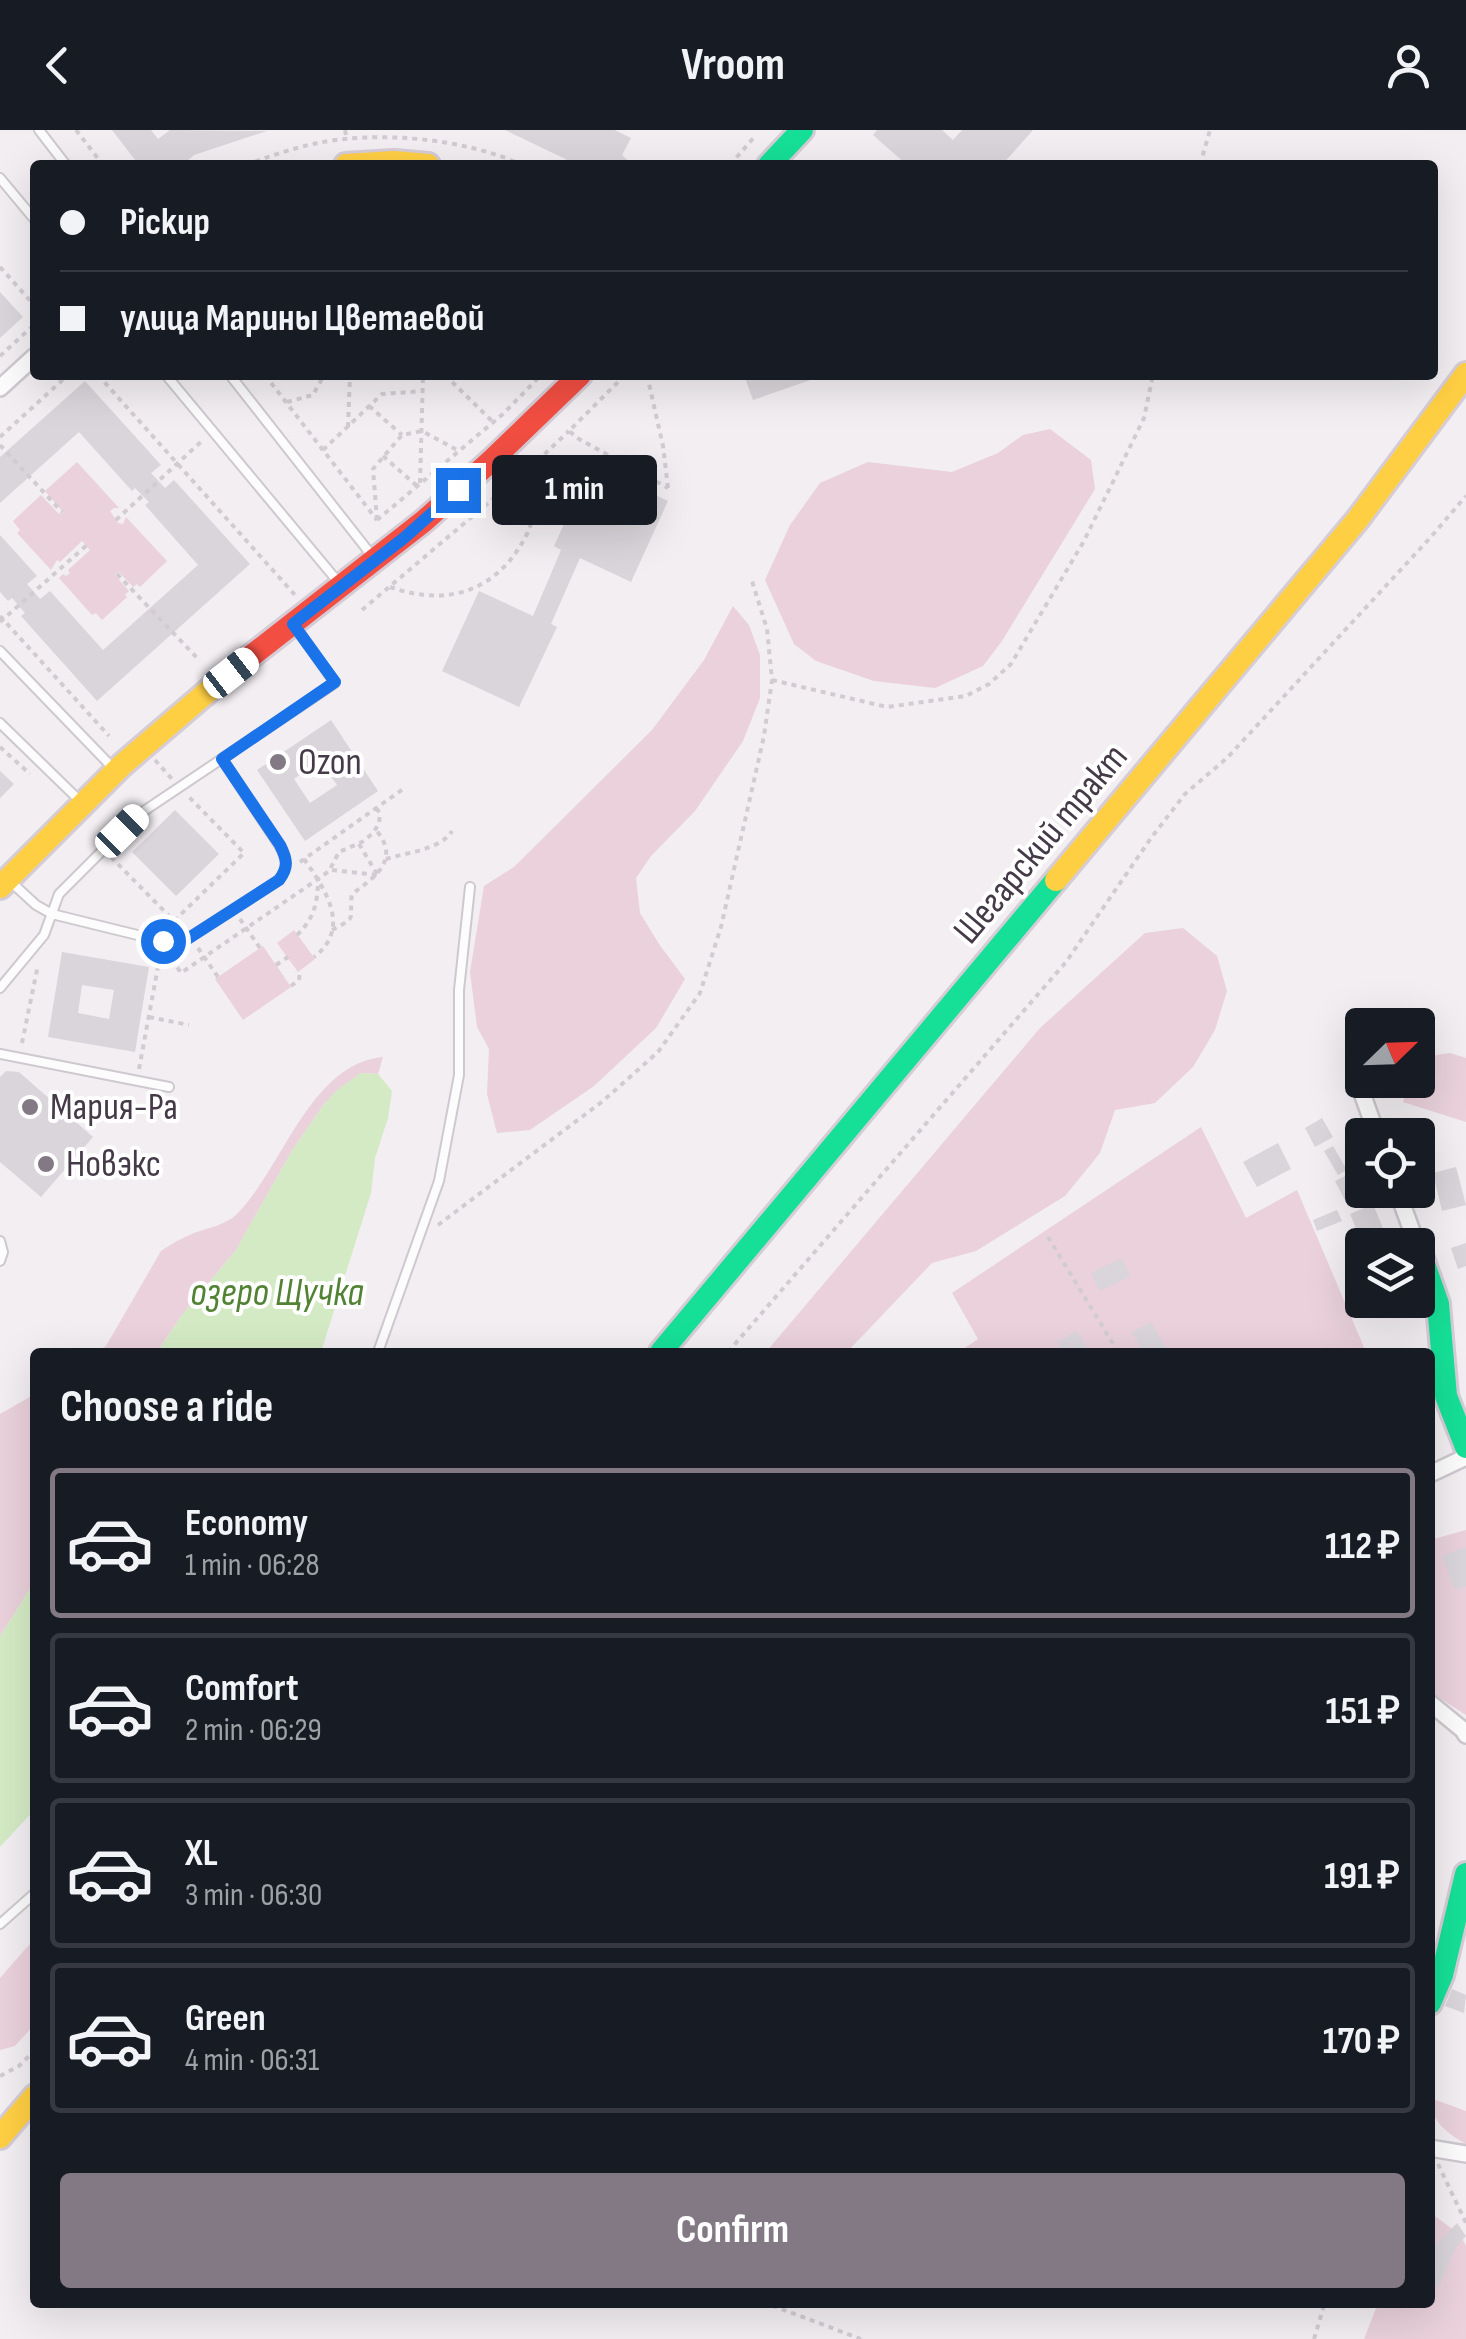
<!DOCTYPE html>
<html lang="en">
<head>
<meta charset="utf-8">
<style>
  :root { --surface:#171b24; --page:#242831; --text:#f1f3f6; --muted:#9ea1a6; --line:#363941; --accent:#827984 }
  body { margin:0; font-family:"Sofia Sans Condensed",sans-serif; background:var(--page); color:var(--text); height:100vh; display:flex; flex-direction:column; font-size:38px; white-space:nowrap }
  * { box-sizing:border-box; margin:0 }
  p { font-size:32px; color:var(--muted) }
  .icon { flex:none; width:55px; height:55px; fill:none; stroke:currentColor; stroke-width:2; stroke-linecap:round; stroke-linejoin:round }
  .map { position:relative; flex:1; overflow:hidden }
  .drawer { position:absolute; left:30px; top:1218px; width:1405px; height:960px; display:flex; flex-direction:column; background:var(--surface); border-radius:10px; box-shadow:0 10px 40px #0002 }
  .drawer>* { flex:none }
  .banner { position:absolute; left:30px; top:30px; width:1408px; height:220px; border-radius:10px; box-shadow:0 10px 40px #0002; display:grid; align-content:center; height:220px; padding:0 30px; background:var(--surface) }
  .needle { width:65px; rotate:67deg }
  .buttons { position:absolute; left:1345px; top:878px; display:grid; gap:20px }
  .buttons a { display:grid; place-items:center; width:90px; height:90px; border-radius:10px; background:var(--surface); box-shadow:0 10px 40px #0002; font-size:50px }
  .end { position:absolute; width:45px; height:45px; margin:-22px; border:12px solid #1a73e8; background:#fff; box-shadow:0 0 0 5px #fff }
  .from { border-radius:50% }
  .bubble { position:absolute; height:70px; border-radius:10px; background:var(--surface); box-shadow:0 10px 40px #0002; font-size:32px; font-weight:700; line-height:70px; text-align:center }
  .car { position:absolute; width:30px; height:60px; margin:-30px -15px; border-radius:12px; box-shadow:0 0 8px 2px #0007; background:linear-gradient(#fff 24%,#345 0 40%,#fff 0 76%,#345 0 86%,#fff 0) }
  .banner b { display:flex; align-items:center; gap:35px; height:95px; font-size:38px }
  .banner b+b { border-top:2px solid var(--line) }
  .banner i { width:25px; height:25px; background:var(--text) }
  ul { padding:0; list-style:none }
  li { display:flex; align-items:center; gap:30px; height:150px; margin:0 20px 15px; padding:0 10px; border:5px solid var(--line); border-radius:10px }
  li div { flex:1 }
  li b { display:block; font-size:38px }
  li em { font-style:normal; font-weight:700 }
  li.selected { border-color:var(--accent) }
  li>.icon { width:90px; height:90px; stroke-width:1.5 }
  h2 { padding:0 30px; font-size:45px; line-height:120px }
  .button { display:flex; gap:20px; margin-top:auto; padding:20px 30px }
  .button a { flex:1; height:115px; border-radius:10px; background:var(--accent); color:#fff; font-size:40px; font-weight:700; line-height:115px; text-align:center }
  header { display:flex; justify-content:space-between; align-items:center; height:130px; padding:0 30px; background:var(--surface); font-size:45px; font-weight:700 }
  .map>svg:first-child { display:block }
  .green { fill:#ead1db }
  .water { fill:#d4eac4 }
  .building { fill:#d9d5da; fill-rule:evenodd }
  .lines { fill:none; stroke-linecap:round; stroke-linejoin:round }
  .lane-casing { stroke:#cec9ce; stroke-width:12 }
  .street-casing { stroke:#cec9ce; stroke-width:20 }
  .fast-casing { stroke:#d6ccd6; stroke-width:28 }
  .slow-casing { stroke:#d6ccd6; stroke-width:28 }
  .jam-casing { stroke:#d6ccd6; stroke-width:28 }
  .path { stroke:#d2ccd2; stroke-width:4; stroke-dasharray:5 5; stroke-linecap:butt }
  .lane { stroke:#fdfcfd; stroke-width:8 }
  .street { stroke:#fdfcfd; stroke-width:15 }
  .fast { stroke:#16e098; stroke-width:22 }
  .slow { stroke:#ffcf43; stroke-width:22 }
  .jam { stroke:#f24e42; stroke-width:22 }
  .route { stroke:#1a73e8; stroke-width:12 }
  .poi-dot { fill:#827984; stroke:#fff; stroke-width:4 }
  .labels { text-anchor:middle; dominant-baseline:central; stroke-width:8; stroke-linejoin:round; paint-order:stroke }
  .poi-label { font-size:38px; fill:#453a48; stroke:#fff; text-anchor:start }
  .street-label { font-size:38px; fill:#453a48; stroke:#fff }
  .water-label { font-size:40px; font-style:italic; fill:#528234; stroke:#fff }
</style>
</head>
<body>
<header><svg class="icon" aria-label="back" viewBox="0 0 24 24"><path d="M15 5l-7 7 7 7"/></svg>Vroom<svg class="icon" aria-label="person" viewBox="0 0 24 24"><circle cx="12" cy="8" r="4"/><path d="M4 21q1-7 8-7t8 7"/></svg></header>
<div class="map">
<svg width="1466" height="2209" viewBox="0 0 1466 2209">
  <rect width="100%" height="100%" fill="#f2eef2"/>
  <path class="green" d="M 1050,299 L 1091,330 L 1095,359 L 1002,511 L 983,536 L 935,558 L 874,551 L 816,531 L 794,514 L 765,450 L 790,395 L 820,353 L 868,332 L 952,342 L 998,323 L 1023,305 Z
    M 77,332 L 119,378 L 114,378 L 110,381 L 118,393 L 123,394 L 126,387 L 167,431 L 140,457 L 137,454 L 133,457 L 119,442 L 115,445 L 129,461 L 125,465 L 127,467 L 102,490 L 96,483 L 92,485 L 59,448 L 63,444 L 66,446 L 70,443 L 68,440 L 90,420 L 82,411 L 60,432 L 57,430 L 51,440 L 17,403 L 20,400 L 13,391 L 41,365 L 59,384 L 63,382 L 45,361 Z
    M 733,476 L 749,495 L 760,525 L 760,568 L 743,611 L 695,681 L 651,726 L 636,748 L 640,783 L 659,814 L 685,849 L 656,898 L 594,956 L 530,1000 L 497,1003 L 487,964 L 489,919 L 477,897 L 470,842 L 484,756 L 514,737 L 652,600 L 704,530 Z
    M 1183,798 L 1217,826 L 1227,861 L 1215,900 L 1193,937 L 1155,973 L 1115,980 L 1100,1023 L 1065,1066 L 976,1121 L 932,1133 L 847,1222 L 766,1222 L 1040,898 L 1145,803 Z
    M 294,800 L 315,829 L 298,842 L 277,813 Z
    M 263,816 L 291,857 L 243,890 L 215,849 Z
    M 1450,923 L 1466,928 L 1466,992 L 1403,972 L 1409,950 L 1418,950 L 1418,936 L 1436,925 Z
    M 383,927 L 378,944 L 361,943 L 325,973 L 293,1019 L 236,1120 L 182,1185 L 157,1222 L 97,1222 L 106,1216 L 161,1121 C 171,1114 182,1108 194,1103 C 208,1098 225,1095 236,1085 C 283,1039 309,934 383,927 Z
    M 1201,997 L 1246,1088 L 1297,1060 L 1366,1222 L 959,1222 L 978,1209 L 952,1163 Z
    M 35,1264 L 35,1451 L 0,1506 L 0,1284 Z
    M 1466,1400 L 1466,1585 L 1430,1562 L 1430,1410 Z
    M 35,1808 L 35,1894 L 15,1916 L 0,1920 L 0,1848 Z
    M 1430,1968 L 1466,1981 L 1466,2014 C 1448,2004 1430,1991 1430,1968 Z
    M 1430,2082 L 1461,2106 L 1466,2116 L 1466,2209 L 1364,2209 L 1378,2173 L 1430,2172 Z"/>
  <path class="water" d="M 361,943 L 378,944 L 392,961 L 388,988 L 375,1028 L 371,1063 L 321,1222 L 157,1222 L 182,1185 L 236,1120 L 293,1019 L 325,973 L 337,960 Z
    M 35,1451 L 35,1679 L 0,1717 L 0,1506 Z"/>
  <path class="building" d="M 112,0 L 151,0 L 158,9 L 170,0 L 267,1 L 194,25 L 182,35 L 139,35 Z
    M 505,0 L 615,0 L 631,8 L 622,25 L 633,35 L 578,35 Z
    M 877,0 L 942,0 L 953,10 L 962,0 L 1033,0 L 1002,35 L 907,35 L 873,5 Z
    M 0,162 L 23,187 L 0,208 Z
    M 744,245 L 822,245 L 822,246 L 753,270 Z
    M 85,251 L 161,335 L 151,343 L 165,358 L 174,350 L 250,434 L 97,571 L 21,486 L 25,483 L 12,468 L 8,471 L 0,462 L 0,405 L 37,446 L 27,454 L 40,469 L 50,461 L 103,520 L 198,435 L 145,375 L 149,372 L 135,358 L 132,361 L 79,302 L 0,373 L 0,327 Z
    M 591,335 L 668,371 L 631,452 L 580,428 L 551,494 L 557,497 L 519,577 L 442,541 L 479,461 L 533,486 L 561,420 L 554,416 Z
    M 331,590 L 378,661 L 305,711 L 257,640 ZM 320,631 L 337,655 L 310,673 L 294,649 Z
    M 0,641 L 14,654 L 0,668 Z
    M 175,680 L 219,724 L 176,766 L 132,722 Z
    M 62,822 L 149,837 L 135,922 L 48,907 ZM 82,855 L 114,860 L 109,889 L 78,883 Z
    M 6,941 L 19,942 L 93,1007 L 41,1067 L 0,1032 L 0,947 Z
    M 1322,988 L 1333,1007 L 1315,1017 L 1305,998 Z
    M 1278,1013 L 1291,1039 L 1257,1057 L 1243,1032 Z
    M 1333,1016 L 1347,1040 L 1338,1045 L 1324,1021 Z
    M 1456,1037 L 1466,1075 L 1442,1081 L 1433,1043 Z
    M 1362,1038 L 1362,1060 L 1381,1060 L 1348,1076 L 1335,1051 Z
    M 1373,1074 L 1390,1115 L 1363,1115 L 1350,1084 Z
    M 1337,1080 L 1342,1091 L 1317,1101 L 1313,1090 Z
    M 1466,1113 L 1466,1136 L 1458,1139 L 1451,1118 Z
    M 1122,1128 L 1131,1146 L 1100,1161 L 1091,1143 Z
    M 1151,1192 L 1166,1218 L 1158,1222 L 1143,1222 L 1132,1202 Z
    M 1077,1201 L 1086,1217 L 1077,1222 L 1063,1222 L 1057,1212 Z
    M 1466,1417 L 1466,1456 L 1455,1460 L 1442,1426 Z
    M 1452,1859 L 1466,1865 L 1464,1883 L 1445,1876 Z
    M 1457,2093 L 1466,2106 L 1456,2117 L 1438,2158 L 1430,2155 L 1430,2126 L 1435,2115 Z"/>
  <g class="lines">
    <g class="lane-casing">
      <path id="lane" d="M 39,0 L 66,35
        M 0,48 L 35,90
        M 166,245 L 339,453
        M 230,245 L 373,427
        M 0,521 L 112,637
        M 0,593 L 79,670
        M 11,752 L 36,775 L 52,784 L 178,815 L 279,750 C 289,737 287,729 279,715 L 222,629
        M 0,858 L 44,805 L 59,764 L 138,685 L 335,553 L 295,496
        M 0,924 L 169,957
        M 0,1111 L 3,1122 L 0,1131
        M 378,1222 L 439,1051 L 459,945 L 459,860 L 470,757
        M 0,1794 L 35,1763"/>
    </g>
    <g class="street-casing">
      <path id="street" d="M 0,258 L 35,226
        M 1358,952 L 1377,1005
        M 1397,1060 L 1417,1115
        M 1430,1344 L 1466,1327
        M 1430,1573 L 1463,1600 L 1466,1605
        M 1430,2018 L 1466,2024"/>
    </g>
    <g class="fast-casing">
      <path id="fast" d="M 769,35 L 802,0
        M 1418,1117 L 1438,1174 L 1446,1266 L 1466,1317
        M 661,1222 L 1056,750
        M 1430,1873 L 1442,1845 L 1466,1744"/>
    </g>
    <g class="slow-casing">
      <path id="slow" d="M 346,35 L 394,32 L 428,35
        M 1056,750 L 1358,389 L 1466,244
        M 0,757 L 122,635 L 227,545
        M 0,2007 L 35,1966"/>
    </g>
    <g class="jam-casing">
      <path id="jam" d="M 227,545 L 424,391 L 492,330 L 580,245"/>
    </g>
    <path class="path" d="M 76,0 L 103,35
      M 345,0 L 347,10
      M 246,35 C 268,27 290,19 313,14 C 377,0 464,8 522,35
      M 730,35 L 756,5
      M 1200,35 L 1210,0
      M 0,137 L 35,176
      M 0,226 L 35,194
      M 98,245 L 295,465
      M 265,245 L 377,390
      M 445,245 L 493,292
      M 625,245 L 569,301 L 579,309 L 668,358
      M 647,245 L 663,316 L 668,358
      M 287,272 L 313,265 L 324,245
      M 369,276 L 402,305
      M 348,297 L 350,245
      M 0,307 L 68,245
      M 0,315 L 62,382
      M 323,320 L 382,264 L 423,261
      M 383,326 L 417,356
      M 420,353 L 423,245
      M 116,390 L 204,309
      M 377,390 L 503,284 L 541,245
      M 377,390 L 373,339 L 402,305 L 422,301 L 459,321
      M 117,444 L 200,531
      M 390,457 C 449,478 499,460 527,404 C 533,390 538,374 537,359 C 537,351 534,343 533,335
      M 362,480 L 533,335 L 569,301
      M 0,486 L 109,606
      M 0,492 L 87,415
      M 772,550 L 887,577 L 966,566 L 989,554 L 1011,534 L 1084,411 L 1144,288 L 1153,245
      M 0,617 L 30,644
      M 155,630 L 172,649
      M 359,714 L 377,744
      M 111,727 L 174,791 L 244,723 L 189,667
      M 304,729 C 325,759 352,798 314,827
      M 386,729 C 408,722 440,720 452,701
      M 300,732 L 406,657
      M 332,740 L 377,745
      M 240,789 L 260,818
      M 332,800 C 360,786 348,789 352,764 C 375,747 401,730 376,700
      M 297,805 C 314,789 318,772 318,749
      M 198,818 L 218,847
      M 172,829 L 181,843 L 318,749 L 329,741 L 339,722 L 362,712 L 372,704 L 379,694 L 380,683 L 376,678
      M 276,835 L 288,827
      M 291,856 L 299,850 L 300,840
      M 149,887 L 189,895
      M 22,913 L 38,835
      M 139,939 L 160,826
      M 438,1095 L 603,971 L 658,922 L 700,863 L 721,797 L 764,606 L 772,550 L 767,499 L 752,451
      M 1048,1107 L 1118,1222
      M 728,1222 L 1066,832 L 1151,708 L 1185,664 L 1227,628 L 1430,408 L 1466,366
      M 0,1946 L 19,1936 L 35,1920
      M 1438,2034 L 1466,2093
      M 763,2172 L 861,2209
      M 1314,2209 L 1325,2172"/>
    <use href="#lane" class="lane"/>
    <use href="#street" class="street"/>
    <use href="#fast" class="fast"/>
    <use href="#slow" class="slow"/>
    <use href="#jam" class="jam"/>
  </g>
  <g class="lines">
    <path class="route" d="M 163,811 L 178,815 L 279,750 C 289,737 287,729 280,715 L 222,629 L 335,552 L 293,494 L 404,408 L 458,360"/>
  </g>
  <g class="poi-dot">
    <circle cx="278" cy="632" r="10"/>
    <circle cx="30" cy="977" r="10"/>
    <circle cx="46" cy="1034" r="10"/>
  </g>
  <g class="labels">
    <g class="poi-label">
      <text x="298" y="632">Ozon</text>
      <text x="50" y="977">Мария-Ра</text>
      <text x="66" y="1034">Новэкс</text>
    </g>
    <g class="street-label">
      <text transform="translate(1041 714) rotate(-50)">Шегарский тракт</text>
    </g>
    <g class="water-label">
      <text x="277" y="1163">озеро Щучка</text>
    </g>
  </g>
</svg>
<div class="buttons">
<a><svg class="needle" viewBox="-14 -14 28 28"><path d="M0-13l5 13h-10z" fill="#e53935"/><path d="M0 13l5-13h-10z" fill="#9ea1a6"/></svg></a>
<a><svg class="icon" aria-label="locate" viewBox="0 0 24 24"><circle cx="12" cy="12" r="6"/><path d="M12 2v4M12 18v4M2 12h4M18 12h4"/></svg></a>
<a><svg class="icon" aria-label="layers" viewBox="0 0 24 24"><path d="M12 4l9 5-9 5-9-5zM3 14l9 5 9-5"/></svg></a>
</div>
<i class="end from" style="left:163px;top:811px"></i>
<i class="end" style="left:458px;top:360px"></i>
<div class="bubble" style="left:492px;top:325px;width:165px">1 min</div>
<i class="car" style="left:231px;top:543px;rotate:52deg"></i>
<i class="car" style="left:122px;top:701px;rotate:45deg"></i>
<div class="banner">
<b><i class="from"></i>Pickup</b>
<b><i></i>улица Марины Цветаевой</b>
</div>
<section class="drawer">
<h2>Choose a ride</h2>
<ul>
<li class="selected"><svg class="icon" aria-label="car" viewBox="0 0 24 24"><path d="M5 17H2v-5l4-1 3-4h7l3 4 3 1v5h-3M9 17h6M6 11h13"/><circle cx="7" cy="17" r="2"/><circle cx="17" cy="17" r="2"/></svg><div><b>Economy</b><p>1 min · 06:28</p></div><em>112 ₽</em></li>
<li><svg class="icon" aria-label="car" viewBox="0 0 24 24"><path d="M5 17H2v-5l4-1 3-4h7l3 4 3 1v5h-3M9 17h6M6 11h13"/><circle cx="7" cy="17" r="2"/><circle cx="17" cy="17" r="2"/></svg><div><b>Comfort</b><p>2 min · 06:29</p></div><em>151 ₽</em></li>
<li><svg class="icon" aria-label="car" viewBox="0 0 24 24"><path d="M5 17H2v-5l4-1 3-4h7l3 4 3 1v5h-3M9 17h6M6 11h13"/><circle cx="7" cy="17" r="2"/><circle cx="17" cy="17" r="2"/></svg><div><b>XL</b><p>3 min · 06:30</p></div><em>191 ₽</em></li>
<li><svg class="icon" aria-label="car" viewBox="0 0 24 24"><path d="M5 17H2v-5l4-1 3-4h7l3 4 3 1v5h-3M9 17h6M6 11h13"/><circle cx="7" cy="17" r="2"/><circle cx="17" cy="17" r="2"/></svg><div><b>Green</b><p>4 min · 06:31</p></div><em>170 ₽</em></li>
</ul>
<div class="button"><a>Confirm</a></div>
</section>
</div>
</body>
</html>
